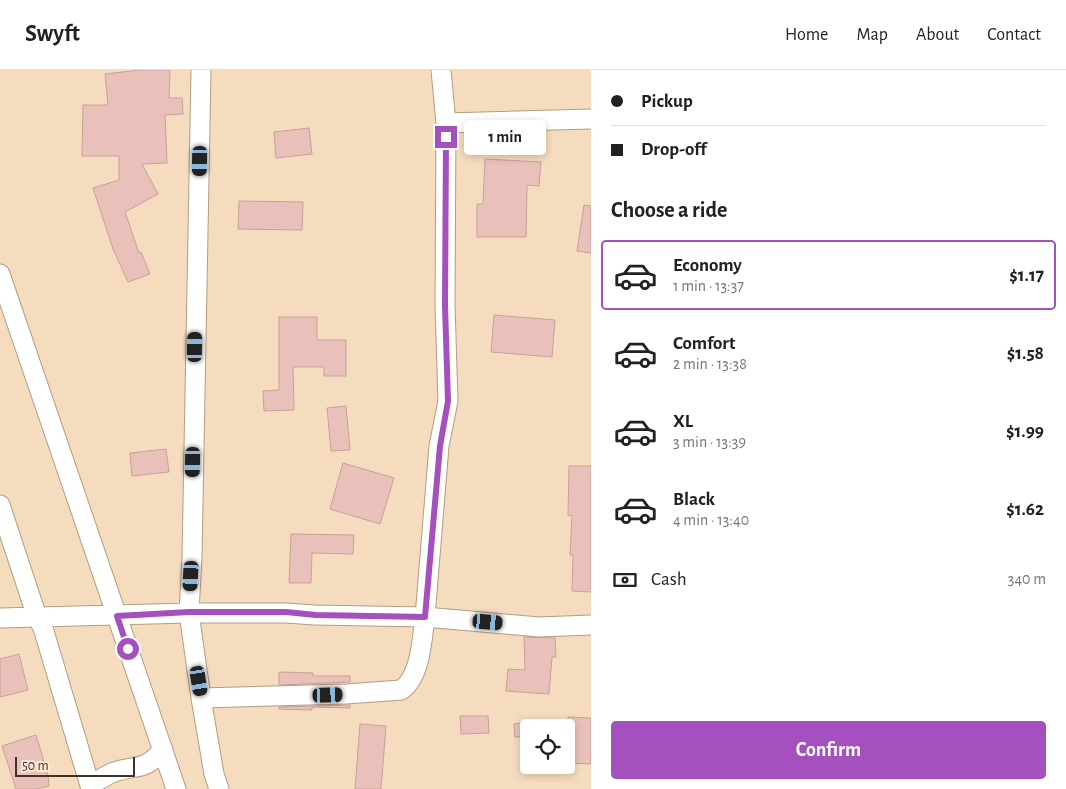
<!DOCTYPE html>
<html lang="en">
<head>
<meta charset="utf-8">
<style>
  :root { --surface:#fff; --page:#f6f6f6; --text:#202124; --muted:#757577; --line:#e0e0e0; --accent:#a450bf }
  body { margin:0; font-family:"Alegreya Sans",sans-serif; background:var(--page); color:var(--text); height:100vh; display:flex; flex-direction:column; font-size:19px; white-space:nowrap }
  * { box-sizing:border-box; margin:0 }
  p { font-size:16px; color:var(--muted) }
  .icon { flex:none; width:28px; height:28px; fill:none; stroke:currentColor; stroke-width:2; stroke-linecap:round; stroke-linejoin:round }
  .map { position:relative; flex:1; overflow:hidden }
  .side { display:flex; flex-direction:column; background:var(--surface); width:475px }
  .side>* { flex:none }
  .guide { display:grid; align-content:center; height:110px; padding:0 20px; background:var(--surface) }
  .tools { position:absolute; left:520px; top:649px; display:grid; gap:10px }
  .tools a { display:grid; place-items:center; width:55px; height:55px; border-radius:5px; background:var(--surface); box-shadow:0 2px 8px #0003; font-size:25px }
  .scale { position:absolute; left:15px; bottom:12px; width:120px; box-sizing:border-box; padding-left:5px; border:2px solid #3d3327; border-top:0; font-size:14px; line-height:18px; white-space:nowrap; color:#3d3327; -webkit-text-stroke:4px #feead2; paint-order:stroke }
  .end { position:absolute; width:22px; height:22px; margin:-11px; border:6px solid #a450bf; background:#fff; box-shadow:0 0 0 2px #fff }
  .from { border-radius:50% }
  .bubble { position:absolute; height:35px; border-radius:5px; background:var(--surface); box-shadow:0 2px 8px #0003; font-size:16px; font-weight:700; line-height:35px; text-align:center }
  .car { position:absolute; width:15px; height:30px; margin:-15px -8px; border-radius:6px; box-shadow:0 0 4px 1px #0007; background:linear-gradient(#222 24%,#8ab4d8 0 40%,#222 0 76%,#8ab4d8 0 86%,#222 0) }
  .guide b { display:flex; align-items:center; gap:18px; height:48px; font-size:19px }
  .guide b+b { border-top:1px solid var(--line) }
  .guide i { width:12px; height:12px; background:var(--text) }
  ul { padding:0; list-style:none }
  li { display:flex; align-items:center; gap:15px; height:70px; margin:0 10px 8px; padding:0 10px; border:2px solid transparent; border-radius:5px }
  li div { flex:1 }
  li b { display:block; font-size:19px }
  li em { font-style:normal; font-weight:700 }
  li.selected { border-color:var(--accent) }
  li>.icon { width:45px; height:45px; stroke-width:1.5 }
  h2 { padding:0 20px; font-size:22px; line-height:60px }
  .pay { display:flex; align-items:center; gap:12px; height:55px; padding:0 20px; font-size:19px }
  .pay p { margin-inline-start:auto }
  .button { display:flex; gap:10px; margin-top:auto; padding:10px 20px }
  .button a { flex:1; height:58px; border-radius:5px; background:var(--accent); color:#fff; font-size:20px; font-weight:700; line-height:58px; text-align:center }
  header { display:flex; align-items:center; gap:30px; box-sizing:border-box; height:70px; padding:0 25px; background:var(--surface); border-bottom:1px solid var(--line) }
  header strong { font-size:24px }
  nav { display:flex; gap:28px; margin-inline-start:auto; font-size:18px }
  main { display:flex; flex:1; min-height:0 }
  .map>svg:first-child { display:block }
  .building { fill:#eac1ba; stroke:#c8a099 }
  .lines { fill:none; stroke-linecap:round; stroke-linejoin:round }
  .minor-casing { stroke:#b49c80; stroke-width:21 }
  .minor { stroke:#fff; stroke-width:19 }
  .route { stroke:#a450bf; stroke-width:6 }
</style>
</head>
<body>
<header>
<strong>Swyft</strong>
<nav><a>Home</a><a>Map</a><a>About</a><a>Contact</a></nav>
</header>
<main>
<div class="map">
<svg width="591" height="719" viewBox="0 0 591 719">
  <rect width="100%" height="100%" fill="#f5dcbe"/>
  <path class="building" d="M 140,0 L 170,0 L 169,28 L 182,28 L 183,44 L 165,45 L 167,93 L 142,94 L 158,124 L 125,142 L 139,183 L 141,182 L 150,204 L 128,212 L 113,179 L 93,118 L 119,110 L 119,86 L 82,86 L 83,35 L 108,35 L 105,4 Z
    M 309,58 L 312,84 L 276,88 L 274,62 Z
    M 485,89 L 541,92 L 539,116 L 527,115 L 526,167 L 477,167 L 477,134 L 483,134 Z
    M 239,131 L 303,132 L 302,160 L 238,159 Z
    M 584,135 L 591,136 L 591,183 L 577,181 Z
    M 494,245 L 555,250 L 552,287 L 491,282 Z
    M 279,247 L 317,247 L 317,270 L 346,270 L 346,306 L 324,306 L 324,297 L 293,297 L 294,340 L 264,341 L 263,321 L 279,320 Z
    M 346,336 L 350,380 L 331,381 L 327,338 Z
    M 166,379 L 169,402 L 132,406 L 130,383 Z
    M 343,393 L 394,408 L 380,454 L 330,439 Z
    M 569,396 L 591,396 L 591,522 L 572,521 L 573,485 L 570,485 L 572,446 L 568,445 Z
    M 291,464 L 354,465 L 353,484 L 312,483 L 311,513 L 289,513 Z
    M 524,567 L 555,568 L 556,587 L 552,587 L 549,624 L 506,621 L 508,599 L 525,600 Z
    M 19,584 L 28,620 L 0,627 L 0,589 Z
    M 279,602 L 313,603 L 313,606 L 350,606 L 350,612 L 279,615 Z
    M 350,635 L 350,638 L 312,637 L 312,640 L 279,639 L 279,637 Z
    M 460,646 L 488,646 L 489,663 L 461,664 Z
    M 568,647 L 591,648 L 591,694 L 567,693 Z
    M 529,652 L 529,666 L 515,667 L 514,654 Z
    M 360,654 L 386,656 L 381,719 L 355,719 Z
    M 36,665 L 48,705 L 49,716 L 36,719 L 16,719 L 2,676 Z"/>
  <g class="lines">
    <g class="minor-casing">
      <path id="minor" d="M 201,0 L 192,487 L 189,543 L 201,628 L 346,624 L 401,620 C 421,607 422,568 425,547 L 539,557 L 591,555
        M 446,53 L 591,49
        M 0,204 L 176,719
        M 0,435 L 37,547 L 43,558 L 91,719
        M 0,548 L 189,543 L 286,543 L 315,545 L 425,547 L 439,376 L 448,331 L 445,235 L 446,53 L 441,0
        M 201,628 L 214,704 L 219,719
        M 90,715 C 98,711 106,705 114,702 C 138,694 145,702 163,679"/>
    </g>
    <use href="#minor" class="minor"/>
  </g>
  <g class="lines">
    <path class="route" d="M 128,579 L 117,546 L 189,542 L 286,542 L 316,545 L 425,547 L 440,376 L 448,331 L 445,236 L 446,67"/>
  </g>
</svg>
<div class="tools">
<a><svg class="icon" aria-label="locate" viewBox="0 0 24 24"><circle cx="12" cy="12" r="6"/><path d="M12 2v4M12 18v4M2 12h4M18 12h4"/></svg></a>
</div>
<div class="scale">50 m</div>
<i class="end from" style="left:128px;top:579px"></i>
<i class="end" style="left:446px;top:67px"></i>
<div class="bubble" style="left:464px;top:50px;width:82px">1 min</div>
<i class="car" style="left:200px;top:91px;rotate:181deg"></i>
<i class="car" style="left:195px;top:277px;rotate:1deg"></i>
<i class="car" style="left:193px;top:392px;rotate:181deg"></i>
<i class="car" style="left:191px;top:506px;rotate:183deg"></i>
<i class="car" style="left:488px;top:552px;rotate:95deg"></i>
<i class="car" style="left:199px;top:611px;rotate:171deg"></i>
<i class="car" style="left:328px;top:625px;rotate:88deg"></i>
</div>
<section class="side">
<div class="guide">
<b><i class="from"></i>Pickup</b>
<b><i></i>Drop-off</b>
</div>
<h2>Choose a ride</h2>
<ul>
<li class="selected"><svg class="icon" aria-label="car" viewBox="0 0 24 24"><path d="M5 17H2v-5l4-1 3-4h7l3 4 3 1v5h-3M9 17h6M6 11h13"/><circle cx="7" cy="17" r="2"/><circle cx="17" cy="17" r="2"/></svg><div><b>Economy</b><p>1 min · 13:37</p></div><em>$1.17</em></li>
<li><svg class="icon" aria-label="car" viewBox="0 0 24 24"><path d="M5 17H2v-5l4-1 3-4h7l3 4 3 1v5h-3M9 17h6M6 11h13"/><circle cx="7" cy="17" r="2"/><circle cx="17" cy="17" r="2"/></svg><div><b>Comfort</b><p>2 min · 13:38</p></div><em>$1.58</em></li>
<li><svg class="icon" aria-label="car" viewBox="0 0 24 24"><path d="M5 17H2v-5l4-1 3-4h7l3 4 3 1v5h-3M9 17h6M6 11h13"/><circle cx="7" cy="17" r="2"/><circle cx="17" cy="17" r="2"/></svg><div><b>XL</b><p>3 min · 13:39</p></div><em>$1.99</em></li>
<li><svg class="icon" aria-label="car" viewBox="0 0 24 24"><path d="M5 17H2v-5l4-1 3-4h7l3 4 3 1v5h-3M9 17h6M6 11h13"/><circle cx="7" cy="17" r="2"/><circle cx="17" cy="17" r="2"/></svg><div><b>Black</b><p>4 min · 13:40</p></div><em>$1.62</em></li>
</ul>
<div class="pay"><svg class="icon" aria-label="cash" viewBox="0 0 24 24"><path d="M3 7h18v10H3z"/><circle cx="12" cy="12" r="2"/></svg>Cash<p>340 m</p></div>
<div class="button"><a>Confirm</a></div>
</section>
</main>
</body>
</html>
